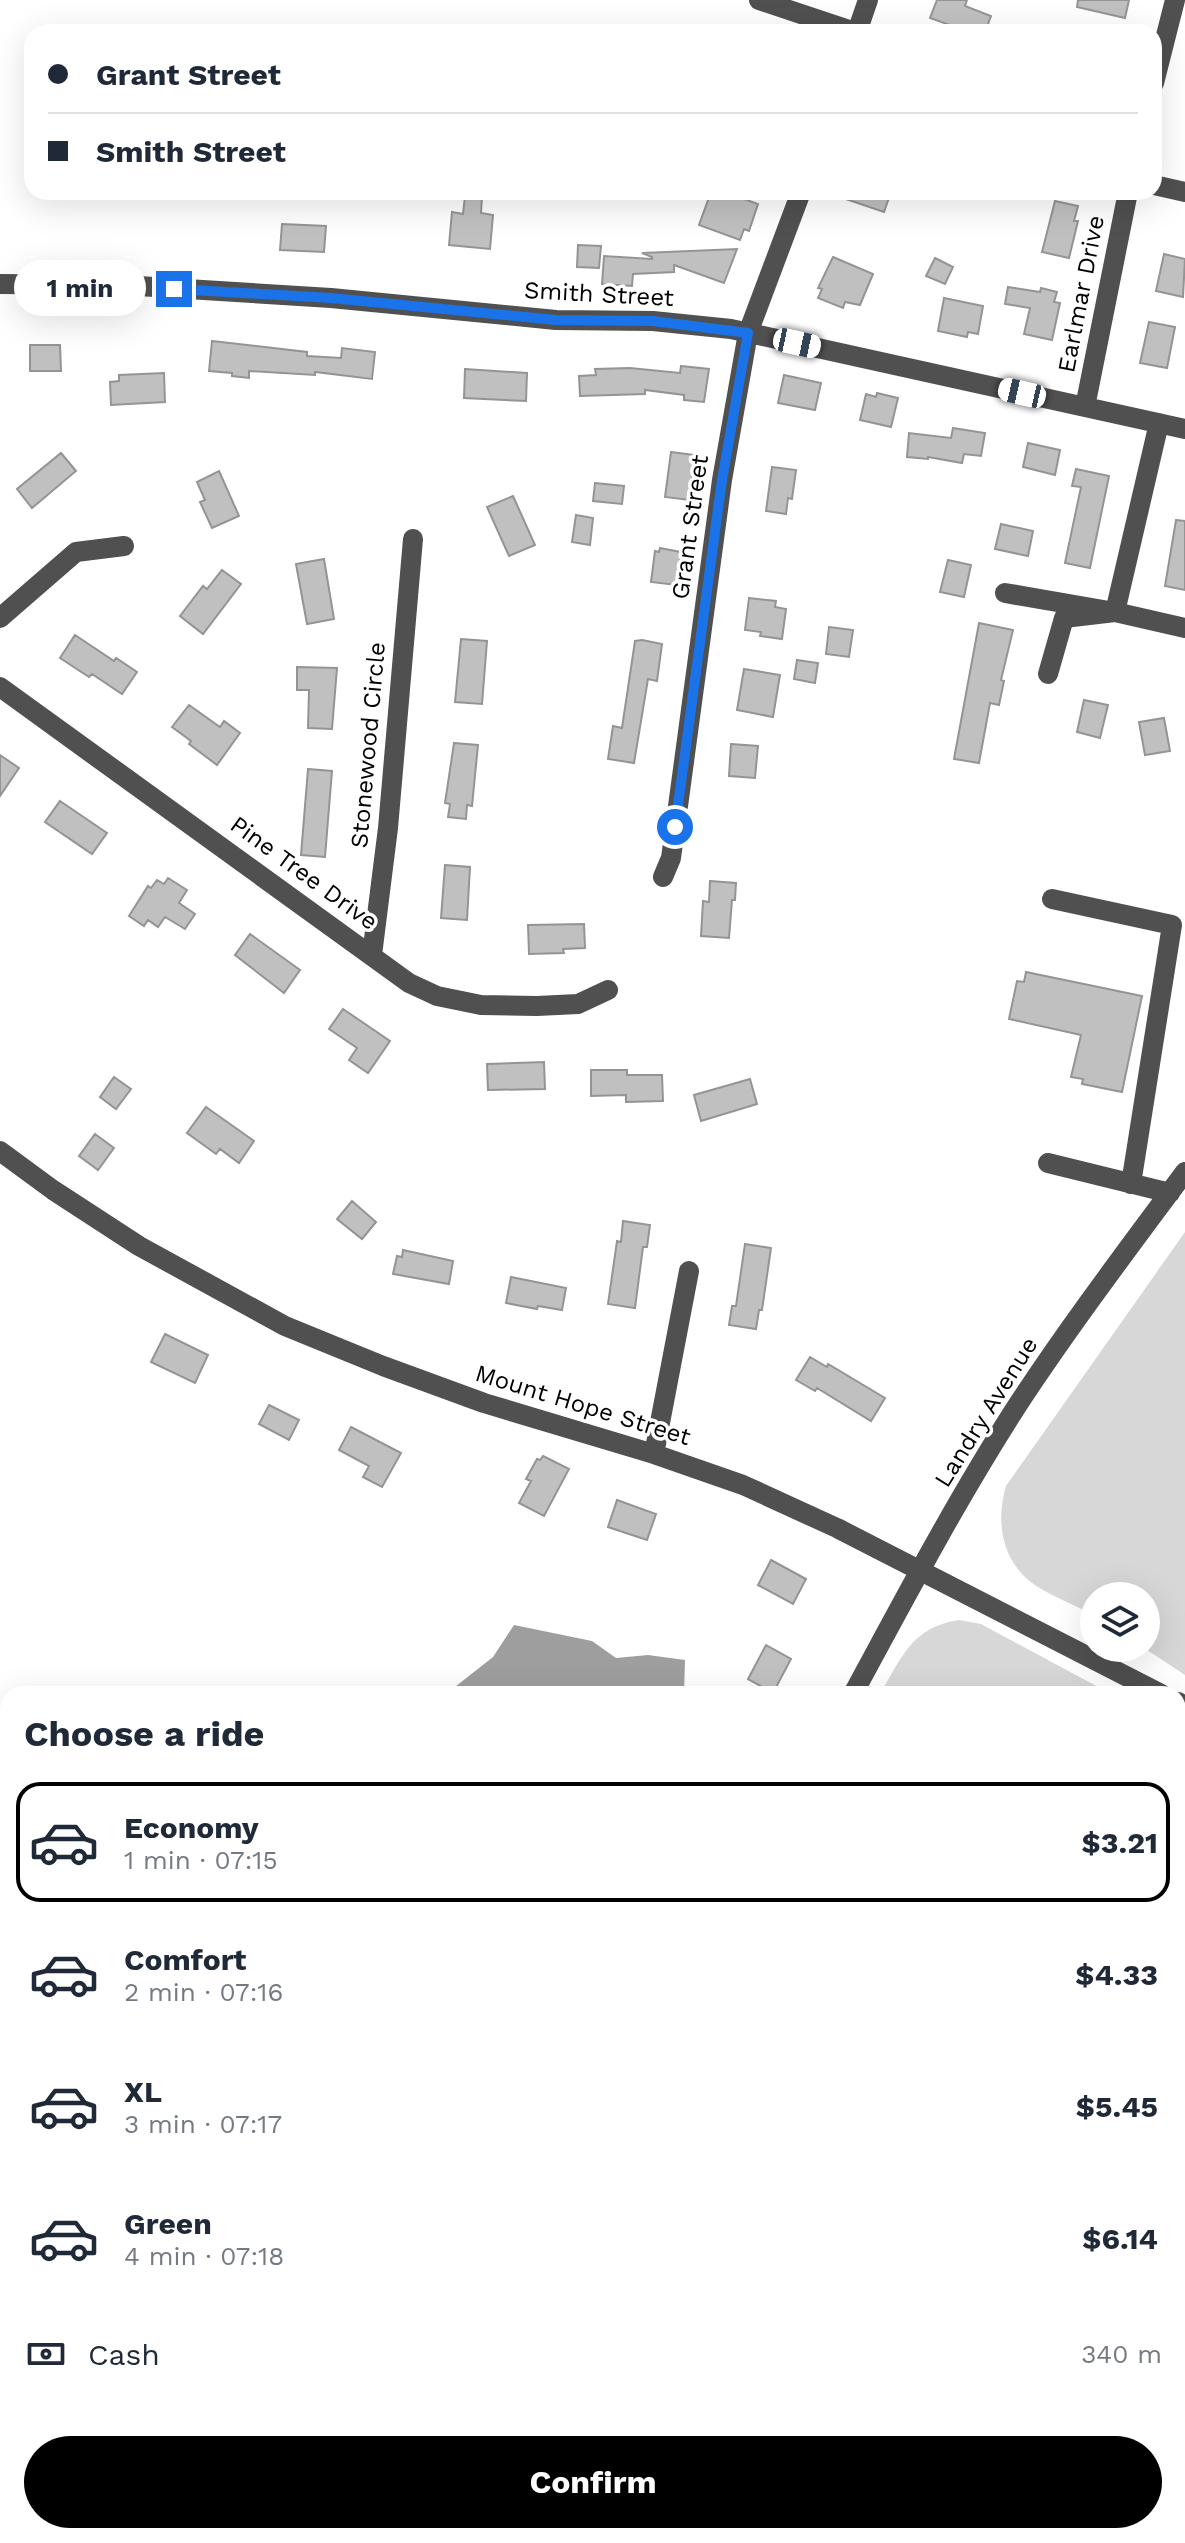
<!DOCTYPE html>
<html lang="en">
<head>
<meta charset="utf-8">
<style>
  :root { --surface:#fff; --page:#f6f6f7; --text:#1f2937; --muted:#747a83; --line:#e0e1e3; --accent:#000 }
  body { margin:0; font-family:"Work Sans",sans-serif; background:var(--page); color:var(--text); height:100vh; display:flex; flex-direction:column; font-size:30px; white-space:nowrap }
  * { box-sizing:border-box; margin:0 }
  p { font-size:26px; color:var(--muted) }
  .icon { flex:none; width:44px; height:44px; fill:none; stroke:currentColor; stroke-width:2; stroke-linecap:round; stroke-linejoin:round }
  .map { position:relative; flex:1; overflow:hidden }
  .details { position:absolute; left:0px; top:1686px; width:1186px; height:858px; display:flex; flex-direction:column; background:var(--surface); border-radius:24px 24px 0 0; box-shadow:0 8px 32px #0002 }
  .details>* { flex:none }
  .top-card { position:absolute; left:24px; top:24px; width:1138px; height:176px; border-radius:24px; box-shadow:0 8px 32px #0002; display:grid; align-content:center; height:176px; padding:0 24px; background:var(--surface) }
  .fabs { position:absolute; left:1080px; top:1582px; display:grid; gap:16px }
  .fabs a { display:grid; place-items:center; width:80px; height:80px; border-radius:50%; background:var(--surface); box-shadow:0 8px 32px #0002; font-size:40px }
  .end { position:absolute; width:36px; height:36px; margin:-18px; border:10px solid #1a73e8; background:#fff; box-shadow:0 0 0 4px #fff }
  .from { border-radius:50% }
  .bubble { position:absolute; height:56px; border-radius:28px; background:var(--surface); box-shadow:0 8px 32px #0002; font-size:26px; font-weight:700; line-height:56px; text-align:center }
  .car { position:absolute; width:24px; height:48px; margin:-24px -12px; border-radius:10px; box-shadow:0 0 6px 2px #0007; background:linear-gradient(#fff 24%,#345 0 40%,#fff 0 76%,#345 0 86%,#fff 0) }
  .top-card b { display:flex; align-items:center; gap:28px; height:76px; font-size:30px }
  .top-card b+b { border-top:2px solid var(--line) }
  .top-card i { width:20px; height:20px; background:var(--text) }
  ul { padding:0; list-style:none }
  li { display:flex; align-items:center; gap:24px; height:120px; margin:0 16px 12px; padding:0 8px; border:4px solid transparent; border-radius:24px }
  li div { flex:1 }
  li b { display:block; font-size:30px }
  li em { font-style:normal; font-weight:700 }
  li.active { border-color:var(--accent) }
  li>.icon { width:72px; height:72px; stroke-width:1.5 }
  h2 { padding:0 24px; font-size:36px; line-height:96px }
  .pay { display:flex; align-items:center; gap:20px; height:88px; padding:0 24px; font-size:30px }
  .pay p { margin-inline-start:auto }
  .button { display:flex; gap:16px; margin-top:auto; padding:16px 24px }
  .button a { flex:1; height:92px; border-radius:48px; background:var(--accent); color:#fff; font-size:32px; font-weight:700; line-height:92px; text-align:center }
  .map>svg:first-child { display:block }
  .green { fill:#d7d7d7 }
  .water { fill:#9e9e9e }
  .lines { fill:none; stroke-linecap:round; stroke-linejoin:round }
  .stream { stroke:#9e9e9e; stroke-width:6 }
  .building { fill:#c0c0c0; stroke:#949494; stroke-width:2 }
  .minor { stroke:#505050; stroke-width:20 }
  .route { stroke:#1a73e8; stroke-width:10 }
  .labels { text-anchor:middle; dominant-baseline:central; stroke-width:7; stroke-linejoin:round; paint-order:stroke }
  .street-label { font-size:24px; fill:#000; stroke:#fff }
</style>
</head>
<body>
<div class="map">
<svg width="1185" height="2543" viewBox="0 0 1185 2543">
  <rect width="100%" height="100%" fill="#fff"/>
  <path class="green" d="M 1185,1232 L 1185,1675 L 1144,1648 L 1146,1648 L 1146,1596 L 1094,1596 L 1094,1615 C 1075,1605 1043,1593 1027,1579 C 1001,1555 996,1520 1006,1486 Z
    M 959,1620 L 981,1624 L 1111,1694 L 880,1694 C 902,1657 912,1627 959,1620 Z
    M 1178,1729 L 1185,1732 L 1185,2225 L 1178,2223 Z
    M 329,2536 L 647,2536 L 642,2543 L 327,2543 Z"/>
  <path class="water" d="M 514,1625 L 592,1641 L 616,1658 L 648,1655 L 685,1660 L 684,1694 L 446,1694 L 493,1657 Z"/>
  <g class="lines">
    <path class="stream" d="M 1178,1942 L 1185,1946
      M 0,2158 L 8,2153"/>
  </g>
  <path class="building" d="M 937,0 L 967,0 L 965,6 L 991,16 L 985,32 L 969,32 L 930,18 Z
    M 1078,0 L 1129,0 L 1125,18 L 1077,7 Z
    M 711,192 L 725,192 L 758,204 L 749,231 L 744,229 L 740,240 L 699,225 Z
    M 834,192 L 891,192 L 884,212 L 834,195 Z
    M 465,196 L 482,197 L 481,213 L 493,215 L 490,249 L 449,245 L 452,212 L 463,214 Z
    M 1055,201 L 1078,206 L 1074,221 L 1078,221 L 1069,258 L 1042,252 Z
    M 282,224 L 326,226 L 324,252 L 280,250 Z
    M 578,245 L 601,246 L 599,268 L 577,267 Z
    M 737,249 L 724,283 L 674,265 L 674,272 L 633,274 L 632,286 L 602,284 L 604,256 L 652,259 L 652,257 L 642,253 Z
    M 1164,254 L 1185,259 L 1183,297 L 1156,291 Z
    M 833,257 L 873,274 L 860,305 L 845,302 L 843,308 L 818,298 L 822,289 L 818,288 Z
    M 935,258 L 953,267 L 945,284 L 926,276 Z
    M 1008,287 L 1040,292 L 1041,288 L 1057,292 L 1054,302 L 1060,303 L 1052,340 L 1024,334 L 1030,308 L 1005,304 Z
    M 944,298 L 983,306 L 978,334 L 968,332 L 967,337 L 938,331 Z
    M 1149,322 L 1175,327 L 1167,368 L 1140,363 Z
    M 212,341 L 307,352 L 307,356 L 341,358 L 342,348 L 375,352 L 372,379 L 315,372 L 315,375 L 249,371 L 249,378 L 232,376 L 232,373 L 209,371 Z
    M 30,345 L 60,345 L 61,371 L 30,371 Z
    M 681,366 L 709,369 L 704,402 L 684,400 L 684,395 L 645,390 L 645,394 L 580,396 L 579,376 L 596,375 L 595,369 L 630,368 L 680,373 Z
    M 465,369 L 527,373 L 526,401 L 464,398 Z
    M 164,373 L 165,402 L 111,405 L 110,382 L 119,381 L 119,375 Z
    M 784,375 L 821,383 L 815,410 L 778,403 Z
    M 877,393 L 898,398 L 891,427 L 860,420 L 866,394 L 876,397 Z
    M 953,428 L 985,433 L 981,456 L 964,454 L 962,463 L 928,457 L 928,459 L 907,457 L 909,433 L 951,438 Z
    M 1028,443 L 1060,450 L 1055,475 L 1023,467 Z
    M 671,452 L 695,455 L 689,500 L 665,497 Z
    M 61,453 L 76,471 L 32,508 L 17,489 Z
    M 772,467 L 796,470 L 792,499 L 788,498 L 786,514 L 766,511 Z
    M 1076,469 L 1109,476 L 1090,568 L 1065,563 L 1081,487 L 1072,486 Z
    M 219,471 L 239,516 L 212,528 L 200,502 L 205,500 L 197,482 Z
    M 595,483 L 624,486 L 622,504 L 593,501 Z
    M 513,496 L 535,545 L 509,556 L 487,507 Z
    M 576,515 L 593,518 L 590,545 L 572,542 Z
    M 1176,520 L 1185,521 L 1185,590 L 1165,586 Z
    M 1001,524 L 1033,531 L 1028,556 L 995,549 Z
    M 660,548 L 681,552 L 676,585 L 651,582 L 655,551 L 659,552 Z
    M 324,559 L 334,619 L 307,624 L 296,564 Z
    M 948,560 L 971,565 L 964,597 L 940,592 Z
    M 222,570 L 241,584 L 203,634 L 180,616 L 203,586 L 207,589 Z
    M 749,598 L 776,601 L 775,607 L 786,609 L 782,639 L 760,636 L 761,632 L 745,630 Z
    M 979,623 L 1013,630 L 1001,680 L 1004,681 L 999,705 L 990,703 L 979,763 L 954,759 Z
    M 829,627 L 853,630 L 849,657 L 826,654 Z
    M 75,635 L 114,661 L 116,658 L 137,672 L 122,694 L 92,674 L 89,677 L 60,658 Z
    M 461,639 L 487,641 L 482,704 L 455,702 Z
    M 642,640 L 662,644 L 657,681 L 648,679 L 634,763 L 608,759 L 613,726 L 622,728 L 635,641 Z
    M 797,660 L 818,663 L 815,683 L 794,679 Z
    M 297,667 L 337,668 L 332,729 L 308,728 L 309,690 L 297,690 Z
    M 744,669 L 780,675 L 773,717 L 737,710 Z
    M 1084,700 L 1108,705 L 1100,738 L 1077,732 Z
    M 189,705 L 220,727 L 224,721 L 240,733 L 217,765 L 189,744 L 191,741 L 172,727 Z
    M 1164,718 L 1170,751 L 1145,755 L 1139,722 Z
    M 454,743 L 478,745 L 472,806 L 467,805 L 466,819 L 448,817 L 450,804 L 445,803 Z
    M 731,744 L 758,746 L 755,778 L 729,776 Z
    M 0,755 L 19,768 L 0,796 Z
    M 308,769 L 332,771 L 325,857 L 301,855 Z
    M 60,801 L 107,833 L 92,854 L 45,822 Z
    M 445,865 L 470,867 L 467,920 L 441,918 Z
    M 168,878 L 187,890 L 179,903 L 195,914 L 185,929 L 165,917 L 158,927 L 148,920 L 144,926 L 129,916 L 148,886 L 151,888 L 157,880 L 164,884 Z
    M 710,881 L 736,883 L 735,900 L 732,900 L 729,938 L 701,936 L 703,901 L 709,902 Z
    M 584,924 L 585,948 L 563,949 L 564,953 L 529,954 L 528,925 Z
    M 250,934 L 300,970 L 284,993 L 235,955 Z
    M 1026,972 L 1142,996 L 1122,1092 L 1082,1084 L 1083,1079 L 1071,1077 L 1081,1035 L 1009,1019 L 1017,981 L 1024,982 Z
    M 343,1009 L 390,1041 L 368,1073 L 349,1060 L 357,1048 L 329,1029 Z
    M 544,1062 L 545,1089 L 488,1090 L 487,1064 Z
    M 591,1070 L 627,1070 L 627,1075 L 662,1075 L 663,1101 L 626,1102 L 626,1095 L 591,1096 Z
    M 114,1077 L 131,1089 L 116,1109 L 100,1097 Z
    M 750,1079 L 757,1104 L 701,1121 L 694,1095 Z
    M 206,1107 L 254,1141 L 239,1163 L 220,1149 L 216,1154 L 187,1133 Z
    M 95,1134 L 114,1148 L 98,1170 L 79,1156 Z
    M 352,1201 L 376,1222 L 362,1239 L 337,1219 Z
    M 623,1221 L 650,1225 L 647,1247 L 643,1247 L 635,1308 L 608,1304 L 617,1241 L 621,1242 Z
    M 745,1244 L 771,1248 L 762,1310 L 759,1310 L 756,1329 L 729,1325 L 732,1306 L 736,1306 Z
    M 403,1250 L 453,1261 L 449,1284 L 393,1274 L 397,1256 L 402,1257 Z
    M 511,1277 L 566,1288 L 562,1310 L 538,1306 L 537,1309 L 506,1303 Z
    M 165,1334 L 208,1355 L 195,1383 L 151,1362 Z
    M 810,1357 L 827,1367 L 828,1364 L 885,1398 L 871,1421 L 817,1388 L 815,1391 L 796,1380 Z
    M 269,1405 L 299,1420 L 289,1440 L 259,1424 Z
    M 351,1427 L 401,1453 L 382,1487 L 363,1477 L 369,1466 L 339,1450 Z
    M 543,1456 L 569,1469 L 544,1516 L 519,1503 L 531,1481 L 526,1479 L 537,1459 L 540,1460 Z
    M 617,1500 L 656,1514 L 647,1540 L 608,1527 Z
    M 771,1560 L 806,1579 L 793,1604 L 758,1585 Z
    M 766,1645 L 791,1659 L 773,1693 L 748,1679 Z"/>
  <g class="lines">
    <path class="minor" d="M 759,0 L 855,32
      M 857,32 L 868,0
      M 1154,83 L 1175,0
      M 1154,185 L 1185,192
      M 0,284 L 122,285 L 331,298 L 556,320 L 653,321 L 731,329 L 1185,429
      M 1085,407 L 1128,192
      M 1005,593 L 1115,612 L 1185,628
      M 0,618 L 76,552 L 124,546
      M 1048,674 L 1064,618 L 1115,612 L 1159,423
      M 0,687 L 409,983 L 437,996 L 481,1005 L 537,1006 L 578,1004 L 608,990
      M 663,877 L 671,858 L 722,480 L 748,333 L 801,192
      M 1052,899 L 1172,925 L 1131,1184
      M 372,955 L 388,828 L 413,539
      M 0,1151 L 53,1190 L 139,1246 L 285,1326 L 383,1366 L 484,1403 L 654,1454 L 743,1485 L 837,1528 L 1161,1694
      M 1048,1163 L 1170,1193
      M 654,1454 L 689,1271
      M 853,1694 C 905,1598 956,1501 1015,1409 C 1068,1328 1127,1250 1185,1172
      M 1178,1702 L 1185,1706
      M 298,2543 L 300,2536"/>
  </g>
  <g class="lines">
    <path class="route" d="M 174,289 L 331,298 L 556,320 L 653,321 L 748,333 L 722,480 L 675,827"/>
  </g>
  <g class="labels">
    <g class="street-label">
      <text transform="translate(599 294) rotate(3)">Smith Street</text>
      <text transform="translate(1081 294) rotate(-79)">Earlmar Drive</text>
      <text transform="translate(690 527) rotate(-82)">Grant Street</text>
      <text transform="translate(368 745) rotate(-85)">Stonewood Circle</text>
      <text transform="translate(304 873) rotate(36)">Pine Tree Drive</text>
      <text transform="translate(583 1405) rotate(17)">Mount Hope Street</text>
      <text transform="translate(986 1412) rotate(-58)">Landry Avenue</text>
    </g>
  </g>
</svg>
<div class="fabs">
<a><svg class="icon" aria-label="layers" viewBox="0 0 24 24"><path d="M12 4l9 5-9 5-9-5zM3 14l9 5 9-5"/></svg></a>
</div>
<i class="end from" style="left:675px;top:827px"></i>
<i class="end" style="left:174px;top:289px"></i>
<div class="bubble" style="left:14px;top:260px;width:132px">1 min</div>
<i class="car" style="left:797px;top:343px;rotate:102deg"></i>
<i class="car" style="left:1022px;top:393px;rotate:283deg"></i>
<div class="top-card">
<b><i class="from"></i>Grant Street</b>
<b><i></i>Smith Street</b>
</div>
<section class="details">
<h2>Choose a ride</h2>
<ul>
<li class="active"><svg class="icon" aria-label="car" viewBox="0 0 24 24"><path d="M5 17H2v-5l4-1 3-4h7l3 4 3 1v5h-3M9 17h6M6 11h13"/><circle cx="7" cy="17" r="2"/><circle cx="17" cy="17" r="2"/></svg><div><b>Economy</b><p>1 min · 07:15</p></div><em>$3.21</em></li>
<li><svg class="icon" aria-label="car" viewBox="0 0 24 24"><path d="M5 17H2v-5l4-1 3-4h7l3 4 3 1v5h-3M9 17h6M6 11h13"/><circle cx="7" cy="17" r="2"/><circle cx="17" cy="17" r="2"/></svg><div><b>Comfort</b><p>2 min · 07:16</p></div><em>$4.33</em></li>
<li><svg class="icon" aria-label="car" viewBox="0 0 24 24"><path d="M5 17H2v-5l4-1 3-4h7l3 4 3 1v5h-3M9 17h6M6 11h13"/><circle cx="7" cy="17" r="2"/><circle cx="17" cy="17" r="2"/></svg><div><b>XL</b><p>3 min · 07:17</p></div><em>$5.45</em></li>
<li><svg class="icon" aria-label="car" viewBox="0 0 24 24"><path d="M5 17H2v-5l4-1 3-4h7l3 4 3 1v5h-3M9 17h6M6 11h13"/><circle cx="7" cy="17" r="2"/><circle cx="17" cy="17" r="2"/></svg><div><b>Green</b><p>4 min · 07:18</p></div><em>$6.14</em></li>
</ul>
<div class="pay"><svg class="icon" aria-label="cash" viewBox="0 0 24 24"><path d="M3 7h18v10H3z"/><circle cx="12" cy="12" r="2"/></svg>Cash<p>340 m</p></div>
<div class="button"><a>Confirm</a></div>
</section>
</div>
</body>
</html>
